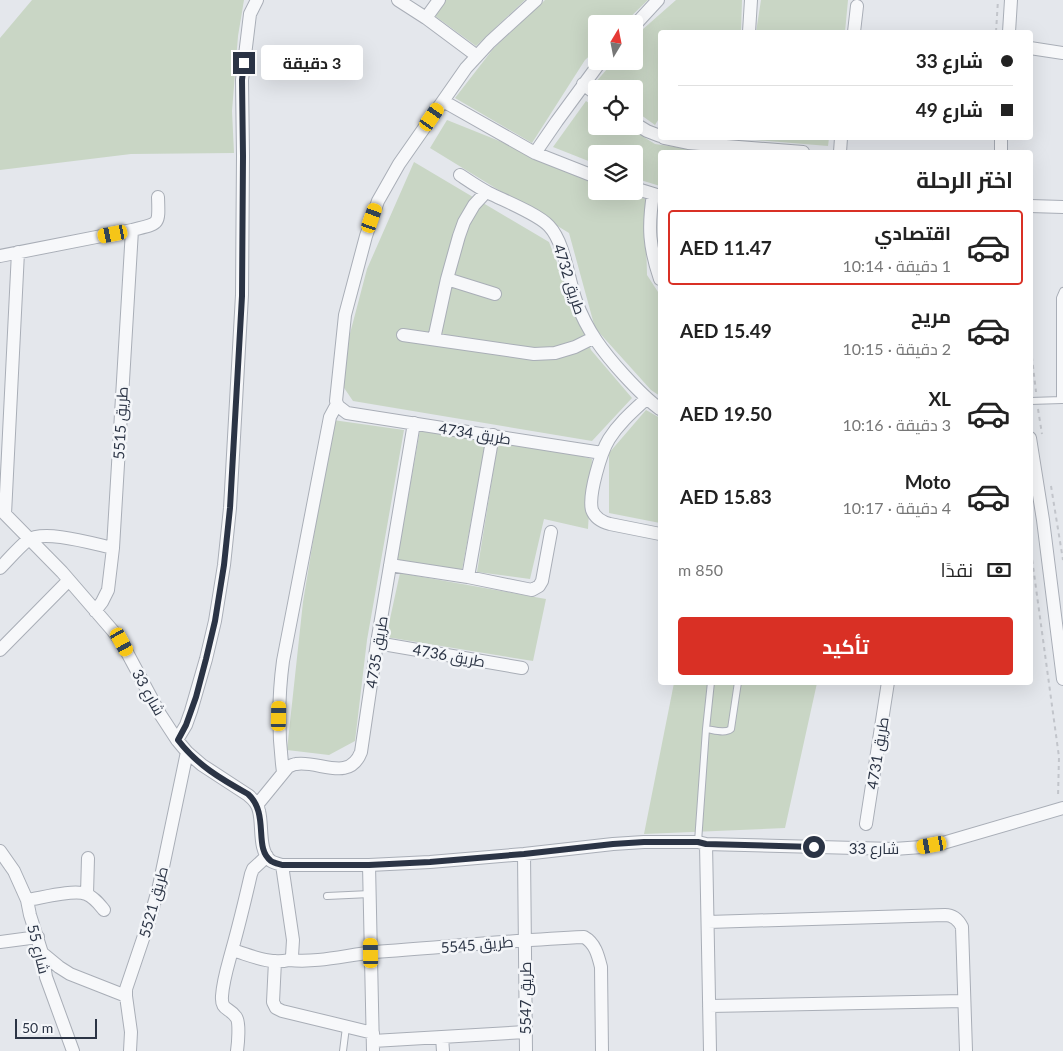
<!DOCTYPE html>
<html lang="ar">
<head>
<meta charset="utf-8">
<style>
  :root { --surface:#fff; --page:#f2f2f2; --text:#222; --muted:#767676; --line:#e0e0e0; --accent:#d93025 }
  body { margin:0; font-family:Lato,Cairo,sans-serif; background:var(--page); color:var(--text); direction:rtl; height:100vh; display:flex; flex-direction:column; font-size:19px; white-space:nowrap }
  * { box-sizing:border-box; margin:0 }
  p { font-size:16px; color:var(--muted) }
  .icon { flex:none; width:28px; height:28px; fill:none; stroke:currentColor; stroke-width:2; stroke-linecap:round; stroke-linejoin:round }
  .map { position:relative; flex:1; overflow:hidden; direction:ltr }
  .side { position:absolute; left:658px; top:150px; width:375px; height:535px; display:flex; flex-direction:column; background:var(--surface); border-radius:5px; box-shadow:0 5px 20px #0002; direction:rtl }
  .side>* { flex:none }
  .hud { position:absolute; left:658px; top:30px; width:375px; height:110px; border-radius:5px; box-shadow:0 5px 20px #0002; direction:rtl; display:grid; align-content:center; height:110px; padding:0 20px; background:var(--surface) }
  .needle { width:32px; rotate:10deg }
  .fabs { position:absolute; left:588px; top:15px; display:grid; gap:10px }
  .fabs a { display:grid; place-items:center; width:55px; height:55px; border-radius:5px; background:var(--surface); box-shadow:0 5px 20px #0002; font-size:25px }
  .scale { position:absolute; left:15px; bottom:12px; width:82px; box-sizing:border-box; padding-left:5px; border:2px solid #2b3445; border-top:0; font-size:14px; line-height:18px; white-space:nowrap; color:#2b3445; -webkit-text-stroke:4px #f4f6f9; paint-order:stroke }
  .end { position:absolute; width:22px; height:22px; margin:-11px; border:6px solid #2b3445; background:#fff; box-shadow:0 0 0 2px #fff }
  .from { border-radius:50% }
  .bubble { position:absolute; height:35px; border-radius:5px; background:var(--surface); box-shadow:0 5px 20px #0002; font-size:16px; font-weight:700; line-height:35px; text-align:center; direction:rtl }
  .car { position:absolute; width:15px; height:30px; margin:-15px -8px; border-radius:6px; box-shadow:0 0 4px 1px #0007; background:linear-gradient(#f5c518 24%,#345 0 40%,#f5c518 0 76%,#345 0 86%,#f5c518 0) }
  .hud b { display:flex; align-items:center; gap:18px; height:48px; font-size:19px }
  .hud b+b { border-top:1px solid var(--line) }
  .hud i { width:12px; height:12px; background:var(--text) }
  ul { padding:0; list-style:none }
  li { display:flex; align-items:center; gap:15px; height:75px; margin:0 10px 8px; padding:0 10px; border:2px solid transparent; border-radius:5px }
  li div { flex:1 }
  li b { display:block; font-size:19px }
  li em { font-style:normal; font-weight:700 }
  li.selected { border-color:var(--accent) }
  li>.icon { width:45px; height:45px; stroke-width:1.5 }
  h2 { padding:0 20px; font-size:22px; line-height:60px }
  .pay { display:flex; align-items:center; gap:12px; height:55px; padding:0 20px; font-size:19px }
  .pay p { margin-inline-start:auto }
  .cta { display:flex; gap:10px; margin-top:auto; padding:10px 20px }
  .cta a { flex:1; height:58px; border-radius:5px; background:var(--accent); color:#fff; font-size:20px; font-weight:700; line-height:58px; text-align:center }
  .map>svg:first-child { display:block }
  .green { fill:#c9d6c5 }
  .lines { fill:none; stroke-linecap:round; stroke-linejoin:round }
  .service-casing { stroke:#a9aeb7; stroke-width:8 }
  .minor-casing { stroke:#a9aeb7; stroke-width:14 }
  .path { stroke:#c2c5cb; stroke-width:2; stroke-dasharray:4 4; stroke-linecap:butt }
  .service { stroke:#f7f8fa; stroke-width:6 }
  .minor { stroke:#f7f8fa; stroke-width:12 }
  .route { stroke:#2b3445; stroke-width:6 }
  .labels { text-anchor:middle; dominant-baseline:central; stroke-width:5; stroke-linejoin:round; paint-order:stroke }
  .street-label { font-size:15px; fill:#2b3445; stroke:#f4f6f9 }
</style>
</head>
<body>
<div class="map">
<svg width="1063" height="1051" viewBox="0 0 1063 1051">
  <rect width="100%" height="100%" fill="#e4e7ec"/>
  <path class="green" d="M 32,0 L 244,0 L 238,36 L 232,111 L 234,153 L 131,154 L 0,170 L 0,38 Z
    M 445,0 L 525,0 L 476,46 L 435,16 Z
    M 545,0 L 648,0 L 623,24 L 596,24 L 596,50 L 585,60 L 532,143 L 455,98 L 493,49 Z
    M 676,0 L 742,0 L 741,32 L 660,32 L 660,117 L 655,125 L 634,110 L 634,89 L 603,89 L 595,83 L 614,61 L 634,61 L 634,37 Z
    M 761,0 L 848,0 L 845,32 L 756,32 Z
    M 586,101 L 596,108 L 596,126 L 626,126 L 655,144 L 711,152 L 660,152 L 660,186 L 634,178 L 634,154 L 596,154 L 596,164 L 553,147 Z
    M 447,120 L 596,180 L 596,191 L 625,191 L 645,199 L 647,275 L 660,295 L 660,396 L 651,390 L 595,328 L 569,233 L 430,148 Z
    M 731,138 L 829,138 L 828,146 Z
    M 414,162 L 549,242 L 591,350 L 632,398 L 592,441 L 353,401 L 338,379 L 367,269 Z
    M 646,410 L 660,418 L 660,523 L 609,513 L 609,453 Z
    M 333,420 L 404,430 L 367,640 L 355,741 L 329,755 L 287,750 L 303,602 Z
    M 420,430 L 486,440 L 462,570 L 397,560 Z
    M 499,436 L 592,459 L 588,529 L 544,519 L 530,579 L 477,572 Z
    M 400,573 L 546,599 L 533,661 L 386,637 Z
    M 674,683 L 817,683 L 785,828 L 644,834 Z"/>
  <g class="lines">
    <g class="service-casing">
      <path id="service" d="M 1060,400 L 1060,298 L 1063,291
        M 1030,401 L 1062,400
        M 706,729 C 714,730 725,734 731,729 L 738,682
        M 698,842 L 706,729 L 711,682
        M 327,896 L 370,894
        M 343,1051 L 346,1027"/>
    </g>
    <g class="minor-casing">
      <path id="minor" d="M 398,0 L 426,18 L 477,56
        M 536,0 L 490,42 L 466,68 L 399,164 L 378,201 L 366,236 L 345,315 L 336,401 L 338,406 L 347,413 L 602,453
        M 426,18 L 439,0
        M 634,26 L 658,0
        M 749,32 L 751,0
        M 854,32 L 857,6
        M 1009,32 L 1011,0
        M 1030,48 L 1063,53
        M 583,84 L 596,94
        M 443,101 L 535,153 L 596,177
        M 634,123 L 647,131 L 660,136
        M 664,138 L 688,143 L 803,152
        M 840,152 L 841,138
        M 1001,152 L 1001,138
        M 535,153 L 557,121 L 601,61
        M 460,175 C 469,181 479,188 489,193 C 505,201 538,214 549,226 C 565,243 568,279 576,301 C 587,331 603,352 624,375 C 635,387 646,399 660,409
        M 634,188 L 660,196
        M 653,194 C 648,227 649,247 660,279
        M 1030,206 L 1063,207
        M 0,256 L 132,230 C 160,223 159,226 158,197
        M 447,279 L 495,294
        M 403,335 L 534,354 L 555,353 L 575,347 L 593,338
        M 434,339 L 447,279 L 459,236 L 464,222 L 474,205 L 486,192
        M 646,399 C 633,411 619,423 609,439 C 601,452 588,495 592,510 C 595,518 602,522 610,524 L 660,534
        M 1030,438 L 1043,520 L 1063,679
        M 0,509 L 62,572 L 113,631 L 122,643 L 160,714 L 177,740 L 187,752 L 202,765 L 248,795 C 253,799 258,804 259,811 C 263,826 258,851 271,861 C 274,863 279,864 282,865 L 369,865 L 430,862 L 524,854 L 613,844 L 644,842 L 698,842 L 706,844 L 894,849 L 922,847 L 943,843 L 1063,808
        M 5,514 L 18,252
        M 390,565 L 468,577 L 532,590 L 539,586 L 542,581 L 551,532
        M 0,568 C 9,559 18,548 28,540 C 44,529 94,544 113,548
        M 468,577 L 493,435
        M 95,611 L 102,602 L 108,590 L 113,548 L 132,230
        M 377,643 L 522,668
        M 0,650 L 69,580
        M 177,740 L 186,725 L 191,711 L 206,659 L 215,621 L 224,565 L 230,508 L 242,295 L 243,156 L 242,80 L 250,14 L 257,0
        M 283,772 C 278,734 278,698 283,661 L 330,417 L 337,404
        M 257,805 L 288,767 C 289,766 295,764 296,764 C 319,760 349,783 361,752 L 377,643 L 414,423
        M 866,824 L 888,682
        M 706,844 L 710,1051
        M 0,851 L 14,871 L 27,900 L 30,915 L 42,953 L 46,977 L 73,1051
        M 524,854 L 526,1051
        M 369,865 L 373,1051
        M 87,894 L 88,858
        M 27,900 C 41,898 74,889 86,894 C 94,897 99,904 104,910
        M 708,922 L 945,915 C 953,915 958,919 962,927 L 966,1051
        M 0,942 L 38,937
        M 232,950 C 250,955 270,965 289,960 L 292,956 L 293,940 L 282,865
        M 42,953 L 59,967 L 70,974 L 126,996
        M 289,960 C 318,963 346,955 375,952 C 445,947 514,940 584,937 C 595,943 598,955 601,967 L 602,1051
        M 275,961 L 273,1002 L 276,1008 L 282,1011 L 373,1033
        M 709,1006 L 964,1001
        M 442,1037 L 443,1051
        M 373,1041 L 526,1032
        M 130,1051 L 131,1032 L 126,996 L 126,989 L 150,918 L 159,886 L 187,752
        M 237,1051 C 238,1044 240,1022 236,1017 C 229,1007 221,1011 222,996 C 223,980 228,965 232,950 C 239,925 245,900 251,874 L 253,869 L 267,856"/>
    </g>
    <path class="path" d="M 996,32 L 998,0
      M 1030,341 L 1036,392
      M 1038,409 L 1042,434
      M 1051,486 L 1063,560
      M 1030,544 L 1059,757 L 1058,797"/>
    <use href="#service" class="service"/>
    <use href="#minor" class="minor"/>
  </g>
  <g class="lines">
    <path class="route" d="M 244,63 L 242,80 L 243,156 L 242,296 L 230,508 L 224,565 L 215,621 L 206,659 L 196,697 L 186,725 L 178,740 C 197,765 221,779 248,794 C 270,814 253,848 271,861 C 274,863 279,864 282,865 L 369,865 L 430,862 L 524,854 L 613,844 L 644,842 L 698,842 L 706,844 L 814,847"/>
  </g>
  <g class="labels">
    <g class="street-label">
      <text transform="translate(570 279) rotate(72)">طريق 4732</text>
      <text transform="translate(120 423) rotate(-87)">طريق 5515</text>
      <text transform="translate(475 433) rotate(9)">طريق 4734</text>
      <text transform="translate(376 652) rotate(-81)">طريق 4735</text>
      <text transform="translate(449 655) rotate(10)">طريق 4736</text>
      <text transform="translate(149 692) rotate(61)">شارع 33</text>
      <text transform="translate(877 753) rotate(-81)">طريق 4731</text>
      <text x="874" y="848">شارع 33</text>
      <text transform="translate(153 902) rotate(-75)">طريق 5521</text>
      <text transform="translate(477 944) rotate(-5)">طريق 5545</text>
      <text transform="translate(39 949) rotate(76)">شارع 55</text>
      <text transform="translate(525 998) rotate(-90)">طريق 5547</text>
    </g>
  </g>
</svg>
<div class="fabs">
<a><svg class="needle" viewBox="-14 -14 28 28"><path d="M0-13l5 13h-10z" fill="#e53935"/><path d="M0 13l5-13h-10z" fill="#767676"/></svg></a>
<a><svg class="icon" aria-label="locate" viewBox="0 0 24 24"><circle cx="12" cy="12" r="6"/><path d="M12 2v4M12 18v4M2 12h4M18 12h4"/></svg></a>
<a><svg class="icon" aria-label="layers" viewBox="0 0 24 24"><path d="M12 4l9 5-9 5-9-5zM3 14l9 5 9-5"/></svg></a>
</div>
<div class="scale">50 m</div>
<i class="end from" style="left:814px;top:847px"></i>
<i class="end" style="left:244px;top:63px"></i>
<div class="bubble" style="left:261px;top:45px;width:102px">3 دقيقة</div>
<i class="car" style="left:432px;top:117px;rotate:35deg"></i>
<i class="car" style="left:372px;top:218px;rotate:19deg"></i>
<i class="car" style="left:113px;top:234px;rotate:259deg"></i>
<i class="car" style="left:122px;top:642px;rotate:151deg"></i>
<i class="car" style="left:279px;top:716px;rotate:1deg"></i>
<i class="car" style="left:932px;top:845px;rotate:260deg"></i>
<i class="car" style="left:371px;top:953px;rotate:359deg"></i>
<div class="hud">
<b><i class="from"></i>شارع 33</b>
<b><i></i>شارع 49</b>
</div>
<section class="side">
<h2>اختر الرحلة</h2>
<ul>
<li class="selected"><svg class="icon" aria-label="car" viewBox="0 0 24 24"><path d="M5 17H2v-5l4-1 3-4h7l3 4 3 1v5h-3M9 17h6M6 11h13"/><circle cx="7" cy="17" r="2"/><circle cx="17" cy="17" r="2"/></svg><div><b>اقتصادي</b><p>1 دقيقة · 10:14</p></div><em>AED 11.47</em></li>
<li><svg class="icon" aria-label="car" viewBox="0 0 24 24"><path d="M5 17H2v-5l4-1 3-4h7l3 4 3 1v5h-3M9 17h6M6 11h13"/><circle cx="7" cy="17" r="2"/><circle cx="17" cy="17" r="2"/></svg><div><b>مريح</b><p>2 دقيقة · 10:15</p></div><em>AED 15.49</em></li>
<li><svg class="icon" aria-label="car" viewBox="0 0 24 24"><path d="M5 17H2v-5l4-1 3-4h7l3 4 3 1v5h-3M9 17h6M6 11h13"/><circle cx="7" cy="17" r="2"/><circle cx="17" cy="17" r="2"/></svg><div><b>XL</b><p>3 دقيقة · 10:16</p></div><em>AED 19.50</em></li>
<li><svg class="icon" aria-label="car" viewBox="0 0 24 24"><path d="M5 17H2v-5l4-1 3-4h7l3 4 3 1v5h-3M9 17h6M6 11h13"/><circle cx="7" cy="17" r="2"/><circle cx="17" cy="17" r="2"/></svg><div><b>Moto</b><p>4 دقيقة · 10:17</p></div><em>AED 15.83</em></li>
</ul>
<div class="pay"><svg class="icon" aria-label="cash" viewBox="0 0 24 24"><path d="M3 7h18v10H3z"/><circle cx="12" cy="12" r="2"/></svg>نقدًا<p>850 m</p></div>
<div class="cta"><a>تأكيد</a></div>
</section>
</div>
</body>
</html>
